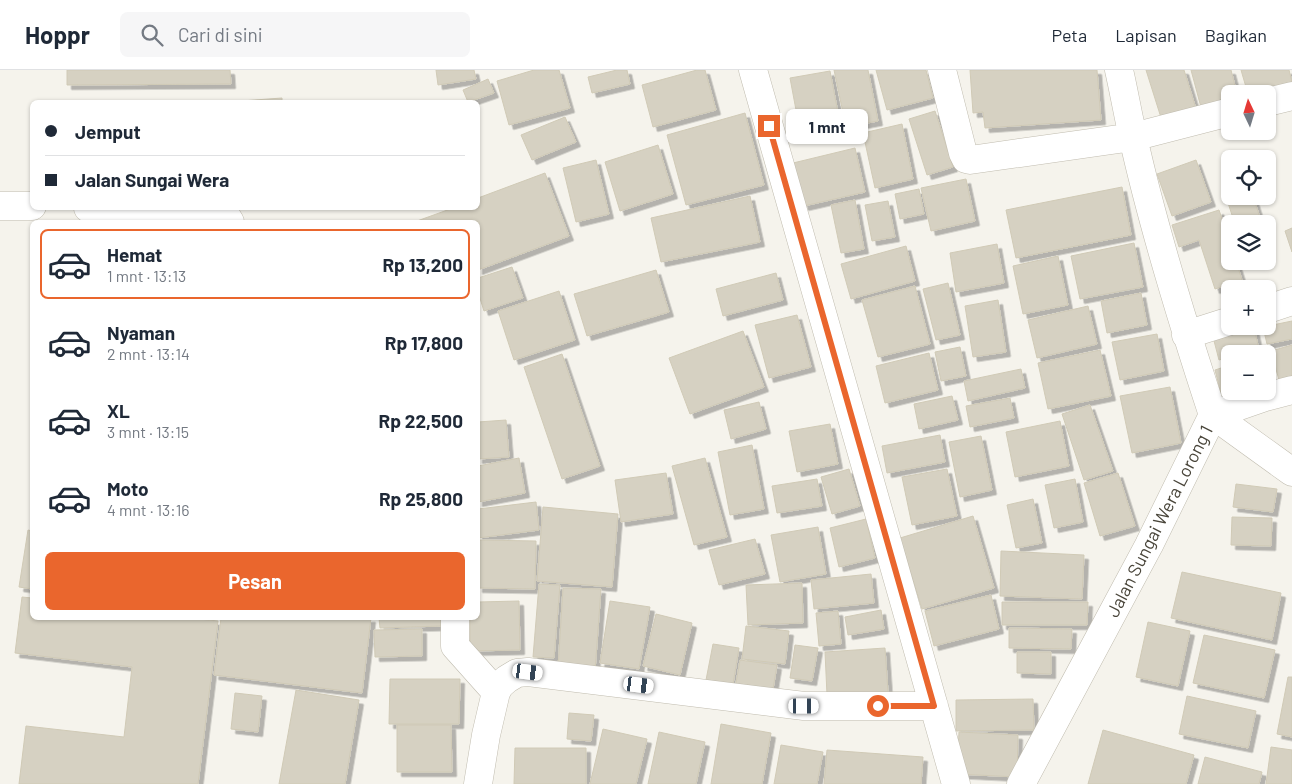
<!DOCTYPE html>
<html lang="id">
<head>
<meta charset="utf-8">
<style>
  :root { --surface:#fff; --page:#f6f6f7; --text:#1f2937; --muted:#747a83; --line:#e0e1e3; --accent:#ea662d }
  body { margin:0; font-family:Barlow,sans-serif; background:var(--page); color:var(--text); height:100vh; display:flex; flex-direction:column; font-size:19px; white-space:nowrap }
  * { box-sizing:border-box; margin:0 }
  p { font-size:16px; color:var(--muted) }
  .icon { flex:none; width:28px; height:28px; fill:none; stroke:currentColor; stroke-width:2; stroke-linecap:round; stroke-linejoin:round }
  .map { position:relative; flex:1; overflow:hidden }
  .side { position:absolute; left:30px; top:150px; width:450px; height:400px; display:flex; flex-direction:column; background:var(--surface); border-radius:8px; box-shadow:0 1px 4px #0004 }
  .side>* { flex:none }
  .banner { position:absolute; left:30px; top:30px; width:450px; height:110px; border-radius:8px; box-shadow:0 1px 4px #0004; display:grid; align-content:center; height:110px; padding:0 15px; background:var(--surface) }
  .needle { width:32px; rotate:356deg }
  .controls { position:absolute; left:1221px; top:15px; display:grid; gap:10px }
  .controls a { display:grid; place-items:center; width:55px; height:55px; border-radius:8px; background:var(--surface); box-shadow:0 1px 4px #0004; font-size:25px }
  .end { position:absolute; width:22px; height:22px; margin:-11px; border:6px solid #ea662d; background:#fff; box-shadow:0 0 0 2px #fff }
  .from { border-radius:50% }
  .bubble { position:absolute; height:35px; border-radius:8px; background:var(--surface); box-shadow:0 1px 4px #0004; font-size:16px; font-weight:700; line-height:35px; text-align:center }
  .car { position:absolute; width:15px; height:30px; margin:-15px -8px; border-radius:6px; box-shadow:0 0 4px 1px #0007; background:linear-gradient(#fff 24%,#345 0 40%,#fff 0 76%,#345 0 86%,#fff 0) }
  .banner b { display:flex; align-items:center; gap:18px; height:48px; font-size:19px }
  .banner b+b { border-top:1px solid var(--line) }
  .banner i { width:12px; height:12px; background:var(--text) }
  ul { padding:9px 0 0; list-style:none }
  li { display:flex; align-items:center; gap:15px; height:70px; margin:0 10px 8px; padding:0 5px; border:2px solid transparent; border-radius:8px }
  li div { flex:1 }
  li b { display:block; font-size:19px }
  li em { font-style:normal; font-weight:700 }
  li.on { border-color:var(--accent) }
  li>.icon { width:45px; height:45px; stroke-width:1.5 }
  .button { display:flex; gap:10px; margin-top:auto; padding:10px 15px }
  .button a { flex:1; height:58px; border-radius:8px; background:var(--accent); color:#fff; font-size:20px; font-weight:700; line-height:58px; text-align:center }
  header { display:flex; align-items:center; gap:30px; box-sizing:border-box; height:70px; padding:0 25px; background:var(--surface); border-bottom:1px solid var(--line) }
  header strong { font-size:24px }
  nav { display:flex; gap:28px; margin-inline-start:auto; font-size:18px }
  .search { width:350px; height:45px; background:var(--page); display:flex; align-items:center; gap:12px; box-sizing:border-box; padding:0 18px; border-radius:8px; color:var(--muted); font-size:19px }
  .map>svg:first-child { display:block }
  .building { fill:#d6d1c2; stroke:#d0cab6; filter:url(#shadow) }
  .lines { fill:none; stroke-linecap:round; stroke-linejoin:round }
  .street-casing { stroke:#c0bcaf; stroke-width:29 }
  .street { stroke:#fff; stroke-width:28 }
  .route { stroke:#ea662d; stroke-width:6 }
  .labels { text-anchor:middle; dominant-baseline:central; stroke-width:4; stroke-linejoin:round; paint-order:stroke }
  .street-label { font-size:18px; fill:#49453a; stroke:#fff }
</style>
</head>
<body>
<header>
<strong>Hoppr</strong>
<div class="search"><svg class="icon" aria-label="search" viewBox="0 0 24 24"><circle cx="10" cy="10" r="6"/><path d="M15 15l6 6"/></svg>Cari di sini</div>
<nav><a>Peta</a><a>Lapisan</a><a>Bagikan</a></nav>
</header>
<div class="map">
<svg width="1292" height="714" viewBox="0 0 1292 714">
  <defs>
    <filter id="shadow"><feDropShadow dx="4.5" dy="4.5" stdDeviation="0" flood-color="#0004"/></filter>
  </defs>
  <rect width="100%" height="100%" fill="#f5f3ec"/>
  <path class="building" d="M 67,0 L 230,0 L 231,14 L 67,15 Z
    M 436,0 L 474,0 L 476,9 L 438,15 Z
    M 534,0 L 559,0 L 570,38 L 509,55 L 497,11 Z
    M 617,0 L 627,0 L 630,14 L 592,23 L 588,7 Z
    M 697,0 L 705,0 L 716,40 L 653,57 L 642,15 Z
    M 834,0 L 868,0 L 878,51 L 846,57 Z
    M 876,0 L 926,0 L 933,28 L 887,40 Z
    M 970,0 L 1097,0 L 1101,50 L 985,58 L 983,42 L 973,43 Z
    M 1146,0 L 1184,0 L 1197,42 L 1163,54 Z
    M 1191,0 L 1231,0 L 1237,24 L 1230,24 L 1230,33 L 1202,41 Z
    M 1241,0 L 1289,0 L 1292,12 L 1292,20 L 1268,24 L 1248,24 Z
    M 830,1 L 839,48 L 799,56 L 790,8 Z
    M 488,9 L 494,23 L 468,32 L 463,20 Z
    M 282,28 L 282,32 L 241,32 L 241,31 Z
    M 935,41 L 953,97 L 927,105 L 909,49 Z
    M 745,43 L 764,115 L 686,135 L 667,65 Z
    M 565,47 L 576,72 L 532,90 L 521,65 Z
    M 902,54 L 913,109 L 875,118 L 863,63 Z
    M 658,75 L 673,124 L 620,141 L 605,92 Z
    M 855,78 L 865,122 L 804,136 L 793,93 Z
    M 596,90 L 609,144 L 576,152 L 563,98 Z
    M 1196,90 L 1211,132 L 1172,146 L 1157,104 Z
    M 545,103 L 569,166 L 478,200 L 478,152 L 417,152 L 417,151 L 453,138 L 478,138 L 478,128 Z
    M 966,109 L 975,151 L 931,161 L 921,118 Z
    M 1122,117 L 1131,165 L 1016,188 L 1006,140 Z
    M 919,119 L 924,144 L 900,149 L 895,124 Z
    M 750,126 L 760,172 L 661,192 L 651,148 Z
    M 1240,126 L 1253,126 L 1262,154 L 1235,154 L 1227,130 Z
    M 855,130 L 864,179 L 841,183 L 831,135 Z
    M 888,131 L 895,167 L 872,171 L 865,135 Z
    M 1219,140 L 1230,172 L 1230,191 L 1236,191 L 1242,210 L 1215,219 L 1199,170 L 1179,177 L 1172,155 Z
    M 1292,158 L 1292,182 L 1285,161 Z
    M 1134,173 L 1143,217 L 1080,229 L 1071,186 Z
    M 997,174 L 1004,213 L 956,222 L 950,183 Z
    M 906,176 L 915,211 L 851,229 L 841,194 Z
    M 1058,186 L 1068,235 L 1023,244 L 1013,196 Z
    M 512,197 L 523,228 L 484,241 L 478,222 L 478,208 Z
    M 656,200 L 669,242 L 587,266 L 574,224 Z
    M 776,203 L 783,230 L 723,246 L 716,219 Z
    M 948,213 L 960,265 L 936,270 L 923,219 Z
    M 915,216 L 930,274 L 878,287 L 862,230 Z
    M 559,221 L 575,270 L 514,290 L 498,241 Z
    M 1141,223 L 1147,255 L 1107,263 L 1101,231 Z
    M 998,230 L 1006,282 L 973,287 L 965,236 Z
    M 1088,236 L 1097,274 L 1037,288 L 1028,250 Z
    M 797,245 L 811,297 L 769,308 L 755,255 Z
    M 1292,251 L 1292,269 L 1267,274 L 1263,257 Z
    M 1254,257 L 1259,280 L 1245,284 L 1230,284 L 1230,287 L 1219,290 L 1213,267 Z
    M 743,261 L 764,317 L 690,344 L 669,288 Z
    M 1157,264 L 1164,301 L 1120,310 L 1112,272 Z
    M 1292,275 L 1292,307 L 1279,310 L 1271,281 Z
    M 960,277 L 966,306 L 941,311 L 935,282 Z
    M 1100,280 L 1111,326 L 1048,339 L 1038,293 Z
    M 929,283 L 938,320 L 885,333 L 876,296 Z
    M 562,284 L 600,396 L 562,409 L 524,297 Z
    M 1230,295 L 1230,321 L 1268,321 L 1268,295 L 1275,321 L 1224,335 L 1215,300 Z
    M 1021,299 L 1025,318 L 968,331 L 964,311 Z
    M 1170,317 L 1181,373 L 1132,383 L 1120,326 Z
    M 952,326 L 958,350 L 919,359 L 914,334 Z
    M 1010,328 L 1014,348 L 970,357 L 966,336 Z
    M 759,332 L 766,359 L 731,369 L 724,340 Z
    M 1090,335 L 1113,401 L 1084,410 L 1062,344 Z
    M 506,350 L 509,387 L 478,389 L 478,352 Z
    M 1060,351 L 1069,396 L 1015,407 L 1006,362 Z
    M 830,354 L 838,394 L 797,402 L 789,361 Z
    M 940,365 L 945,392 L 887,403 L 882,376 Z
    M 981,366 L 992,420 L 960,427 L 949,372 Z
    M 752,375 L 764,439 L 730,445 L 718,382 Z
    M 519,388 L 525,423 L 478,432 L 478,396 Z
    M 705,388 L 727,467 L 694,475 L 672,396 Z
    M 849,399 L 860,436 L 832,444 L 821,407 Z
    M 947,399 L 957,446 L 912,455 L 902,407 Z
    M 666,403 L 673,444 L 621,452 L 615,410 Z
    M 1118,403 L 1135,456 L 1100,466 L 1084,413 Z
    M 817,409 L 822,436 L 777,443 L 772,416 Z
    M 1075,409 L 1083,452 L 1054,458 L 1045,415 Z
    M 1236,414 L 1277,419 L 1273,442 L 1233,437 Z
    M 1033,429 L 1042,473 L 1016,478 L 1007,435 Z
    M 536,432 L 539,460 L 478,468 L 478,439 Z
    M 543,437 L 618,444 L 612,517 L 537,511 Z
    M 973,446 L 994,518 L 922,539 L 900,468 Z
    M 1232,447 L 1272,448 L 1271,476 L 1231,475 Z
    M 866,449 L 875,488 L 839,497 L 830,458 Z
    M 818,457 L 826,504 L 780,512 L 771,465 Z
    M 28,460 L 32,461 L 32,519 L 19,517 Z
    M 755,469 L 765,504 L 719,515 L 709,480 Z
    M 479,470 L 536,471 L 535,519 L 478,518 Z
    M 1001,481 L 1084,485 L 1082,529 L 1000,526 Z
    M 1182,502 L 1281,523 L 1272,570 L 1171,548 Z
    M 871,504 L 874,533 L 814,539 L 811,510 Z
    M 802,513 L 803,553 L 748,555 L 746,515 Z
    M 539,514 L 560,515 L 554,588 L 533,587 Z
    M 563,518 L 601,519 L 595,601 L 558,598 Z
    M 991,525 L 999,559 L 934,576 L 925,541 Z
    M 22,527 L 32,528 L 32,548 L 189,548 L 218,551 L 198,714 L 19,714 L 26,656 L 124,667 L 132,597 L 15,583 Z
    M 519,531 L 520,580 L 470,581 L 470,548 L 478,548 L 478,532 Z
    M 610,531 L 650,537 L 639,599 L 600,593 Z
    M 1002,532 L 1088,532 L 1087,555 L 1002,555 Z
    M 881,540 L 884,559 L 848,565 L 845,547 Z
    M 838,541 L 841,574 L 819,576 L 816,543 Z
    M 656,544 L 692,553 L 680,605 L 643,596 Z
    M 221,548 L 371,548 L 362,623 L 214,605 Z
    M 379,548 L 441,548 L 441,556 L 380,558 Z
    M 1148,552 L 1190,561 L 1178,616 L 1136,607 Z
    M 746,556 L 789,561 L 785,594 L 742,589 Z
    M 1009,558 L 1072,559 L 1071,579 L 1009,578 Z
    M 422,559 L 422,586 L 375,587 L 374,560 Z
    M 1204,565 L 1275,580 L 1264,628 L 1193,613 Z
    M 713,574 L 739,578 L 733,614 L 706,610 Z
    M 795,575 L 818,578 L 812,611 L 790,608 Z
    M 885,578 L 888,622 L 827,625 L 825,582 Z
    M 1017,582 L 1051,582 L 1051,604 L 1017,603 Z
    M 740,590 L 777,595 L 772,625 L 735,619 Z
    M 1288,607 L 1292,607 L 1292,667 L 1277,664 Z
    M 390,609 L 460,609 L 459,654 L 389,654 Z
    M 296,620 L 359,630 L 345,714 L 279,714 Z
    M 235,623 L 262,626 L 258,662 L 231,659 Z
    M 1187,626 L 1256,641 L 1248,678 L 1179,664 Z
    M 1033,629 L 1034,660 L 956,661 L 956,630 Z
    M 569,643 L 594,645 L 591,671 L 567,669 Z
    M 721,654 L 771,663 L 762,714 L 711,714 Z
    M 397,655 L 451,655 L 452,702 L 397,702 Z
    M 603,659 L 647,669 L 636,714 L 590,714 Z
    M 1103,660 L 1194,685 L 1186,714 L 1088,714 Z
    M 659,662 L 705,672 L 696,714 L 648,714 Z
    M 959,662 L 1018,665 L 1017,707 L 957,704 Z
    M 781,675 L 823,682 L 817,714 L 774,714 Z
    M 1271,677 L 1292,680 L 1292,714 L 1266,714 Z
    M 515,678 L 586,678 L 586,714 L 514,714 Z
    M 827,680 L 923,687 L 921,714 L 824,714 Z
    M 1205,687 L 1262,702 L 1259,714 L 1198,714 Z"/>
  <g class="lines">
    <g class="street-casing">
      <path id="street" d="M 753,0 L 956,714
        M 942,0 L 963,83 L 966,89 L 970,90 L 1133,67 L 1230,42
        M 1268,32 L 1292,26
        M 0,136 L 32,136
        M 88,138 L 219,140 L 225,144 L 230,152
        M 1268,239 L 1292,231
        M 1186,265 L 1230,251
        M 1213,345 L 1292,402
        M 1213,345 L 1265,327 L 1292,320
        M 455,548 L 455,576 L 496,622
        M 478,714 L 486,665 L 496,622 L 500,615 L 507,609 L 517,603 L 528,602 L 804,636 L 934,636
        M 1021,714 L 1149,475 L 1213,345 C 1183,254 1154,161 1133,67 C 1128,45 1124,22 1119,0"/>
    </g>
    <use href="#street" class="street"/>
  </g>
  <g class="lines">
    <path class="route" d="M 769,56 L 934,636 L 878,636"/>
  </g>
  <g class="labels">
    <g class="street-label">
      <text transform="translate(1159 451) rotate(-63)">Jalan Sungai Wera Lorong 1</text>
    </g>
  </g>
</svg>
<div class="controls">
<a><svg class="needle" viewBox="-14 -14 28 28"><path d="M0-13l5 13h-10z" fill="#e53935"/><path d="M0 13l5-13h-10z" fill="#747a83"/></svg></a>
<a><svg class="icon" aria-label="locate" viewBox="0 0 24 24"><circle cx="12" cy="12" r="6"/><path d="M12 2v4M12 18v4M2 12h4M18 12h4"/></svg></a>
<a><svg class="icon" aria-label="layers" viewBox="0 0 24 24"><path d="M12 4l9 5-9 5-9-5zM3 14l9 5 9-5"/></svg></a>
<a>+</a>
<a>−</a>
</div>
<i class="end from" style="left:878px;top:636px"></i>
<i class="end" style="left:769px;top:56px"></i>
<div class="bubble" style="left:786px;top:39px;width:82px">1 mnt</div>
<i class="car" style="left:528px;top:602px;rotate:97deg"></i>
<i class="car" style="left:639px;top:615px;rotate:97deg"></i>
<i class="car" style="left:804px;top:636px;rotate:90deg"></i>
<div class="banner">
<b><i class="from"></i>Jemput</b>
<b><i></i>Jalan Sungai Wera</b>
</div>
<section class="side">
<ul>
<li class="on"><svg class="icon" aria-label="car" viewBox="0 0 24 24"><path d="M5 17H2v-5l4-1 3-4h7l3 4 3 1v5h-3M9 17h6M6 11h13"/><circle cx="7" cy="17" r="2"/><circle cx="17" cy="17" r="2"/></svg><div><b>Hemat</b><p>1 mnt · 13:13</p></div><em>Rp 13,200</em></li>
<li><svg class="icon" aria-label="car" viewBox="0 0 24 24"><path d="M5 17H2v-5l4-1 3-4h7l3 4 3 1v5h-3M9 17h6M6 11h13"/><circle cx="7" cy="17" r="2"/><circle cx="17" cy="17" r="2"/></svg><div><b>Nyaman</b><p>2 mnt · 13:14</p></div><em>Rp 17,800</em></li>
<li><svg class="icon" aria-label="car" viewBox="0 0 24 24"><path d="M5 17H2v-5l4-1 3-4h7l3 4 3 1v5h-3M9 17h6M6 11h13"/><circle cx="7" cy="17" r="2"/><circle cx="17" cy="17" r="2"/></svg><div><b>XL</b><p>3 mnt · 13:15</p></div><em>Rp 22,500</em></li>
<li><svg class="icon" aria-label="car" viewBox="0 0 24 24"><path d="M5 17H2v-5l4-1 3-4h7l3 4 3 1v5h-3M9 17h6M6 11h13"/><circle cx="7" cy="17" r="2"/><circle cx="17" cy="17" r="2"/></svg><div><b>Moto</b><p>4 mnt · 13:16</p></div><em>Rp 25,800</em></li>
</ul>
<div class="button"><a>Pesan</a></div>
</section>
</div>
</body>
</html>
